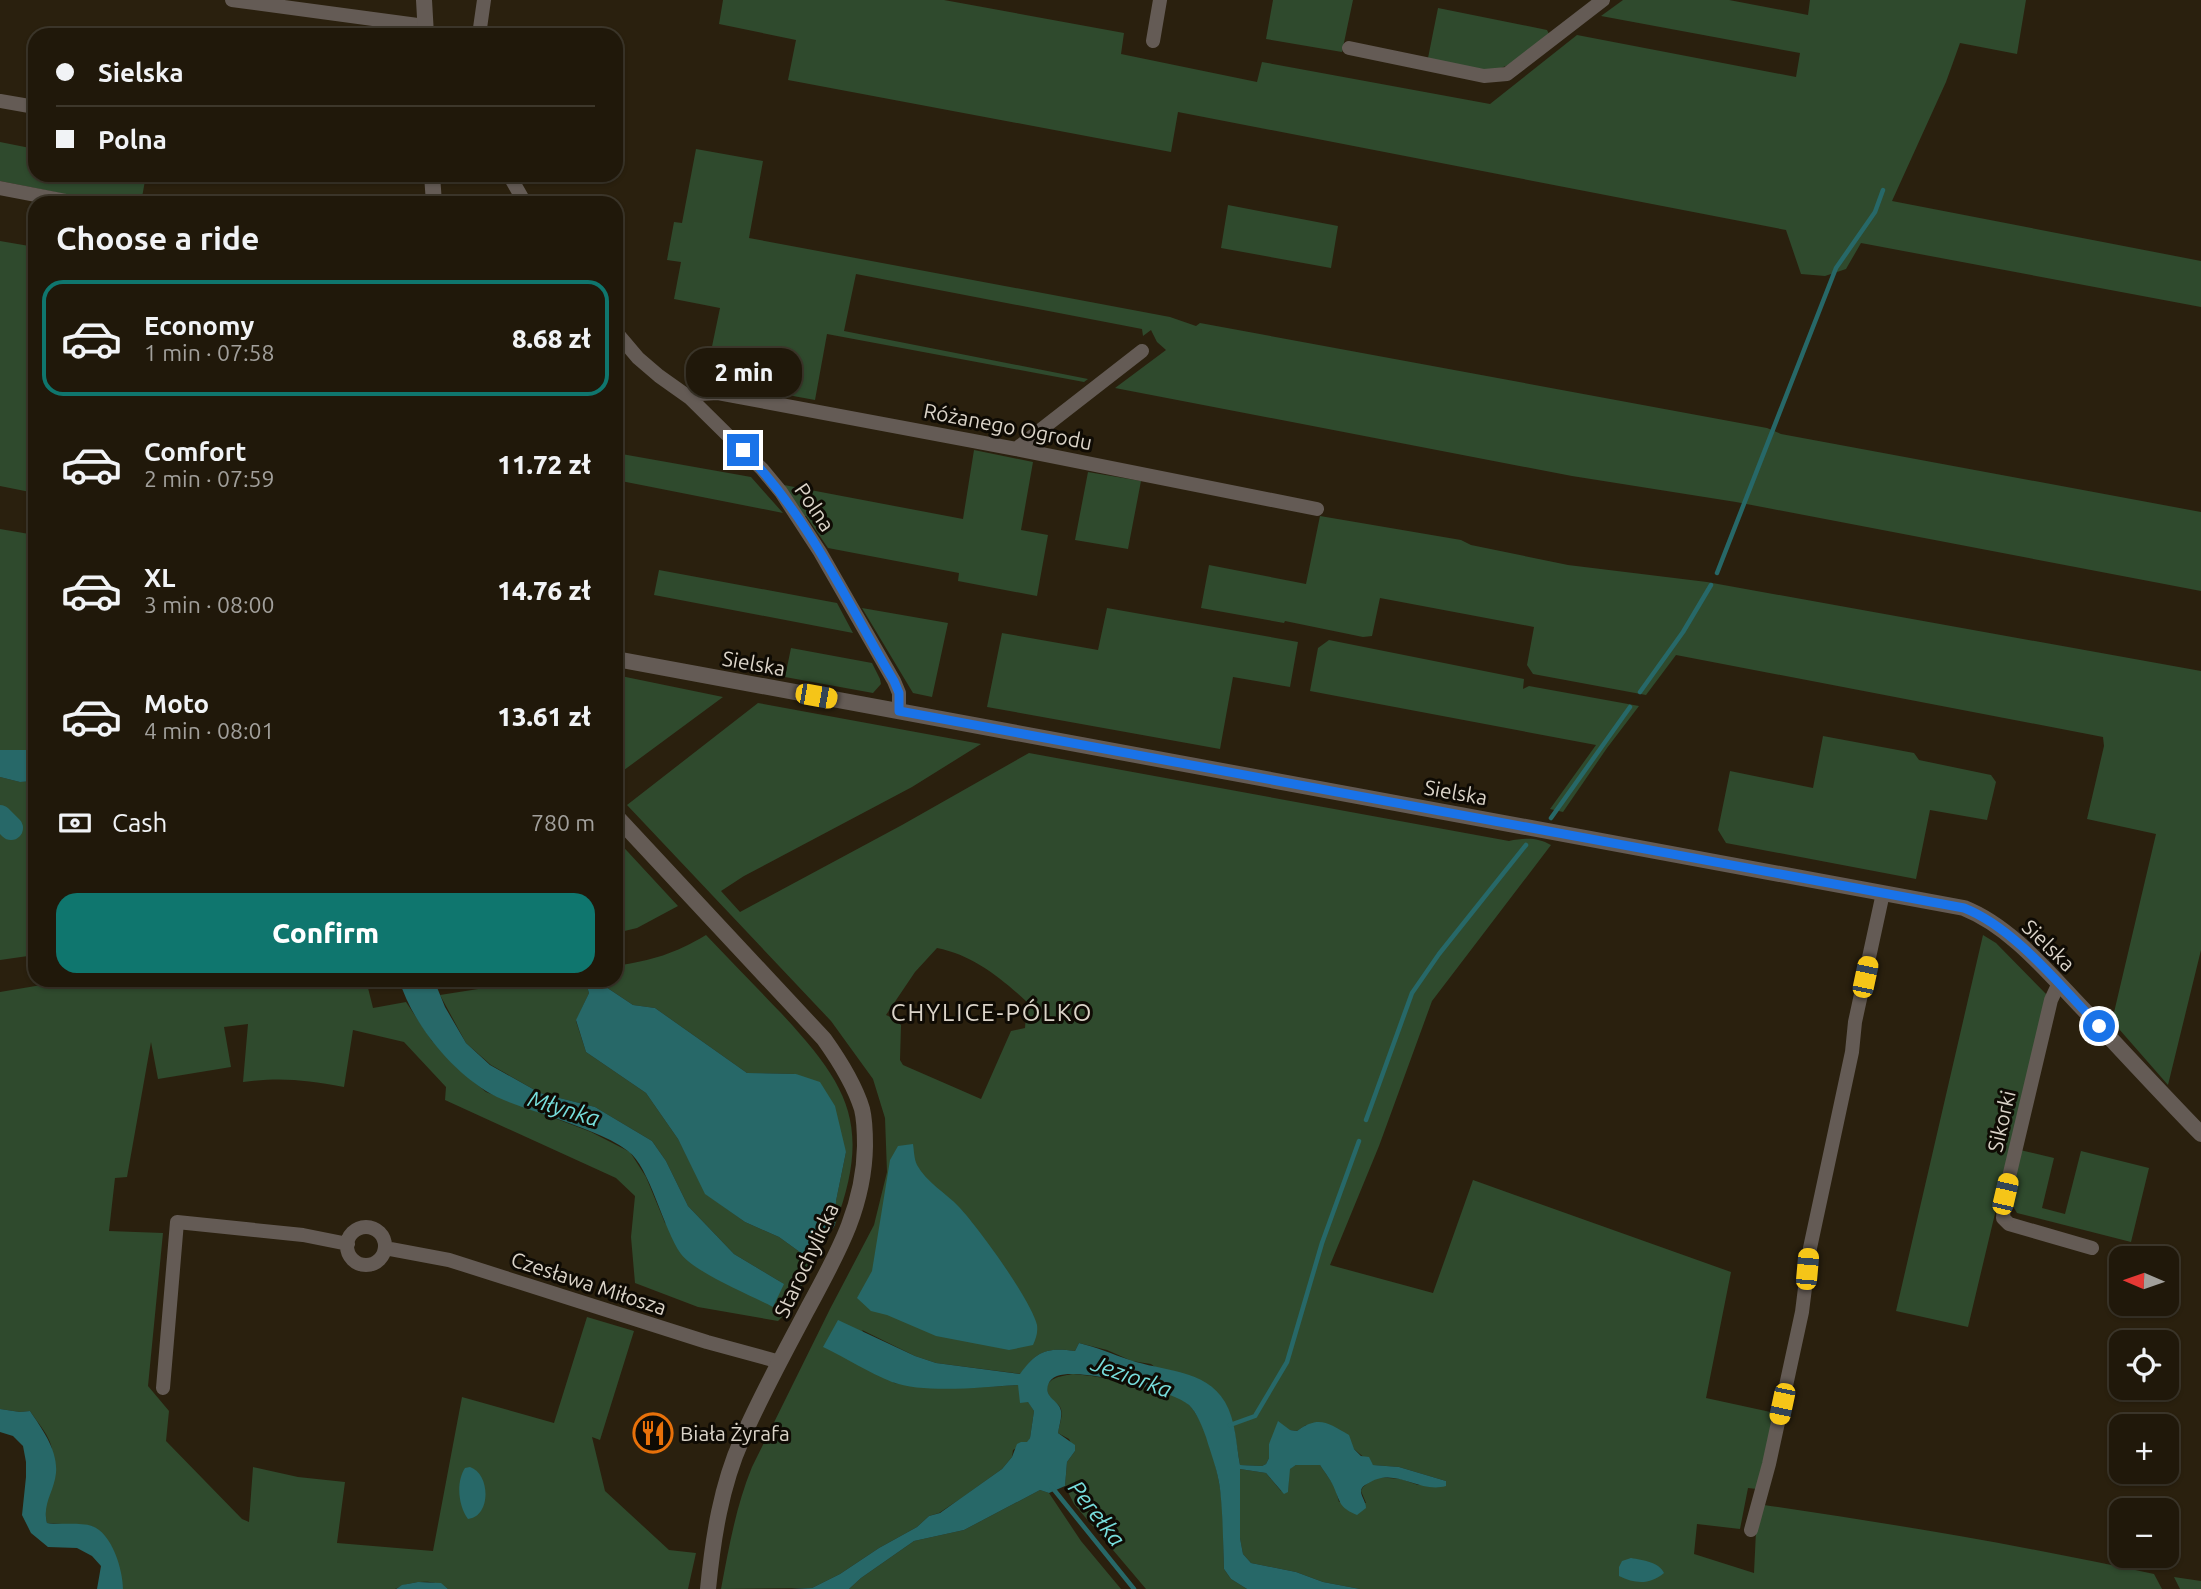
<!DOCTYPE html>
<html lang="en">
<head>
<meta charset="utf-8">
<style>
  :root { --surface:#20180a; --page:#282113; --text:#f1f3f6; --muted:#a2a09c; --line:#3d372b; --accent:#0f766e }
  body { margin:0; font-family:Ubuntu,sans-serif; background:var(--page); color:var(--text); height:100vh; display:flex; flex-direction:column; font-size:26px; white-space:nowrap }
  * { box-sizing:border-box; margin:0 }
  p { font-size:23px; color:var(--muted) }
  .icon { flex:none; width:38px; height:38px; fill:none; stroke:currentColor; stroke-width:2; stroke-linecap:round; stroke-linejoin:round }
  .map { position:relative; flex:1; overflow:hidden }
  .panel { position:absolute; left:28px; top:196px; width:595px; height:791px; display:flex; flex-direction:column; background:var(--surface); border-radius:21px; box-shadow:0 2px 5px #0004,0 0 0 2px var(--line) }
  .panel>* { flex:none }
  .hud { position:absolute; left:28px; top:28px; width:595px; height:154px; border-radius:21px; box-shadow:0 2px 5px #0004,0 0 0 2px var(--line); display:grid; align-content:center; height:154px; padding:0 28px; background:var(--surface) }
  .needle { width:46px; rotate:272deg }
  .controls { position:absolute; left:2109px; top:1246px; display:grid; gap:14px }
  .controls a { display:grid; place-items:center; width:70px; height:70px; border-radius:14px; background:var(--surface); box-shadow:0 2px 5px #0004,0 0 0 2px var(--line); font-size:35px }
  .end { position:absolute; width:32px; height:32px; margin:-16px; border:9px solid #1a73e8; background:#fff; box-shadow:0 0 0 4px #fff }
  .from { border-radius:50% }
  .bubble { position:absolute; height:49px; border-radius:21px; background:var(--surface); box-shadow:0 2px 5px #0004,0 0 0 2px var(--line); font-size:23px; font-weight:800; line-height:49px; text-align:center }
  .car { position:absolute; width:21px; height:42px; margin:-21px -10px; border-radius:9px; box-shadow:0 0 5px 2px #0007; background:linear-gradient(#f5c518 24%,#345 0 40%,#f5c518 0 76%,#345 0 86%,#f5c518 0) }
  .hud b { display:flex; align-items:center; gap:24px; height:66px; font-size:26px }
  .hud b+b { border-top:2px solid var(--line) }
  .hud i { width:18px; height:18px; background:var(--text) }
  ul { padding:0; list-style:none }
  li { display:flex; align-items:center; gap:21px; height:116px; margin:0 14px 10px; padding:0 14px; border:4px solid transparent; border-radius:21px }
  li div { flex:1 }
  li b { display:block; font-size:26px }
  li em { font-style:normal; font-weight:800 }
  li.selected { border-color:var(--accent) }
  li>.icon { width:63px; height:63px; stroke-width:1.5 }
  h2 { padding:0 28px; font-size:32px; line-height:84px }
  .pay { display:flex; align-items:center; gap:18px; height:77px; padding:0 28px; font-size:26px }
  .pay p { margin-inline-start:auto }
  .button { display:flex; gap:14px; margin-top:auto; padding:14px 28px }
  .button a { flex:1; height:80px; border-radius:21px; background:var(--accent); color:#fff; font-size:28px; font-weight:800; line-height:80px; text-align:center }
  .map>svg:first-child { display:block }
  .green { fill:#2f4a2d; fill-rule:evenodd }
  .water { fill:#276868 }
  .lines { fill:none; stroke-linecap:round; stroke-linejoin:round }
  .stream { stroke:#276868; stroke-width:4.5 }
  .river { stroke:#276868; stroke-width:24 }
  .minor { stroke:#645b55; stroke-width:14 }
  .tertiary { stroke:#645b55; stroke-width:16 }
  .route { stroke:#1a73e8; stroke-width:9 }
  .labels { text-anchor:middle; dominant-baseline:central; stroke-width:6; stroke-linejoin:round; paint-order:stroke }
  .street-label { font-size:21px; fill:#dbd4c9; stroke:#0f0b04 }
  .poi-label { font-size:21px; fill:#dbd4c9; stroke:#0f0b04; text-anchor:start }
  .water-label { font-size:23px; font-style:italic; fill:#77dddc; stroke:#0f0b04 }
  .quarter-label { font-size:24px; letter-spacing:2px; fill:#dbd4c9; stroke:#0f0b04 }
</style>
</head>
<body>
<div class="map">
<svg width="2201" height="1589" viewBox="0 0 2201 1589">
  <rect width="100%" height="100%" fill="#2a200e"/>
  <path class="green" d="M 723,0 L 944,0 L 1124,33 L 1121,54 L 1257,82 L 1262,62 L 1490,104 L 1577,35 L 1796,77 L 1800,53 L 1601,16 L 1623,0 L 1729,0 L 1808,15 L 1810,0 L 2026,0 L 2017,54 L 1960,43 L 1946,82 L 1892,201 L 2201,261 L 2201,307 L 1861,243 L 1846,269 L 1825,276 L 1801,274 L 1786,230 L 1178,112 L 1171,152 L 788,80 L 796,40 L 719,24 Z
    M 1273,0 L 1353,0 L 1342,52 L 1266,39 Z
    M 1438,8 L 1547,30 L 1550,36 C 1530,50 1508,72 1482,71 C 1465,70 1445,62 1428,58 Z
    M 0,142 L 35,149 L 35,175 L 146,175 L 141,203 L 110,203 L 0,181 Z
    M 696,149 L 763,161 L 749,238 L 1170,317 L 1196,326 L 1200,323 L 1767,428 L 1781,434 L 2201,512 L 2201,591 L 1736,502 L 1572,476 L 1115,388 L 1166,350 L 1157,342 L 1151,330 L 1143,336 L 1142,329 L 856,274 L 844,331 L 1088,379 L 1084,382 L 827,334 L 815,400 L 705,380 L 720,308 L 674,299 L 681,262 L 667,260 L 674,222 L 682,223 Z
    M 1228,205 L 1338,226 L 1331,268 L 1221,248 Z
    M 0,241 L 35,247 L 35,493 L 0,486 Z
    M 974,450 L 1033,462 L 1021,530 L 1048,535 L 1037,596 L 958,581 L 959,573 L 828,548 L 806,516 L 801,516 L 784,485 L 963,519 Z
    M 616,453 L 751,477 L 783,513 L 616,480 Z
    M 1088,472 L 1141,481 L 1128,549 L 1075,540 Z
    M 1320,516 L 1461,540 L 1471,545 L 1568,565 L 1707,582 L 2201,671 L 2201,950 L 2168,1085 L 2112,1021 L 2156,834 L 2087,819 L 2104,746 L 2103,737 L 1676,655 L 1646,695 L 1533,674 L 1527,665 L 1534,627 L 1380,598 L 1372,636 L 1363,637 L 1285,621 L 1284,623 L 1201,608 L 1209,565 L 1306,584 Z
    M 0,529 L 35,535 L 35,750 L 0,750 Z
    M 659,570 L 837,603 L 853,633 L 654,595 Z
    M 862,608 L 948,623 L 932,697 L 913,693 Z
    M 1107,608 L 1298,642 L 1290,687 L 1233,677 L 1220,749 L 987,707 L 1002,633 L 1098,650 Z
    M 1329,640 L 1524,679 L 1523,689 L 1529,686 L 1639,706 L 1607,748 L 1563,812 L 1550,809 L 1596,745 L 1310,691 L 1318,648 Z
    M 791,648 L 872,663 L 880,679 L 881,684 L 873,693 L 785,677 Z
    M 616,675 L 723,697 L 616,776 Z
    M 758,703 L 981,744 L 912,787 L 744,876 L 721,891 L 740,912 L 902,825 L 1029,753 L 1509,841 C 1524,838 1537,837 1551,845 L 1432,1001 L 1379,1146 L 1330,1265 L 1433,1293 L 1473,1180 L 1731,1272 L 1706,1398 L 1775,1413 L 1757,1489 L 1748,1488 L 1740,1529 L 1697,1524 L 1694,1554 L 1754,1573 L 1756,1531 L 1764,1505 C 1895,1524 2025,1546 2154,1574 L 2162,1589 L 1360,1589 L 1323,1582 L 1296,1572 L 1251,1563 L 1243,1554 L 1240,1538 L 1240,1469 L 1266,1473 L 1281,1491 L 1288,1492 L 1289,1469 L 1296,1465 L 1320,1465 L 1335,1487 L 1339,1502 L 1366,1503 L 1361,1491 L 1363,1487 L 1376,1477 L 1401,1479 L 1418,1485 L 1446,1481 L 1399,1467 L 1373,1465 L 1354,1449 L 1306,1425 L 1297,1431 L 1291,1430 L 1269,1444 L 1269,1458 L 1266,1464 L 1262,1466 L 1240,1465 L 1234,1429 L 1151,1364 L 1132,1361 L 1107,1350 L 1079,1343 L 1075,1351 C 1048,1347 1035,1351 1021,1374 L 936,1363 L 915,1356 L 862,1330 L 894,1383 C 936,1389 976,1388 1018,1385 L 1034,1411 L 1030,1438 L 1028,1442 L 1013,1450 L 1012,1457 L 1002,1469 L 960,1499 L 939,1513 L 929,1516 L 917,1527 L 879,1548 L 840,1574 L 812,1588 L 721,1589 C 729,1547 736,1506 752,1467 L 830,1309 L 874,1225 L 887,1172 L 885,1118 L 873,1079 L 831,1021 L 627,805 ZM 937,948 C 973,955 1001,978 1027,1002 L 1025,1028 L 1011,1031 L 981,1099 L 903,1065 L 900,1060 L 901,1025 L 895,1019 L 886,1015 L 915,972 Z
    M 1823,736 L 1914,753 L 1919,760 L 1991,775 L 1996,782 L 1987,820 L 1930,810 L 1916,879 L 1726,843 L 1718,830 L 1730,771 L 1813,788 Z
    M 0,777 L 20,782 L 35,781 L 35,955 L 0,960 Z
    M 616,839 L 678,906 L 637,928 L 616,933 Z
    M 706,935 C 731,961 756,987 781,1013 C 849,1086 872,1126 835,1225 L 836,1201 L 846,1152 L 796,1074 L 747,1073 L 655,1008 L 633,1005 L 606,987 L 600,980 L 616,980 L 616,966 C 653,960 674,954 706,935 Z
    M 1983,935 L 1996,943 L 2047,995 L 1968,1327 L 1896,1311 Z
    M 71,980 L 366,980 L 373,1008 L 406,1002 L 432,1041 L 456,1067 L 486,1092 L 591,1132 L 630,1152 L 646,1177 L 665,1223 L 784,1284 L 734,1254 L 688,1206 L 666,1161 L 652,1141 L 595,1107 L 540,1093 L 491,1065 L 466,1043 L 440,995 L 535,980 L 552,980 L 556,987 L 560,980 L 585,980 L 589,993 L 576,1021 L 586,1052 L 646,1093 L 678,1139 L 706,1194 L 745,1222 L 779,1237 L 815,1263 L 786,1313 L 778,1321 L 698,1307 L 635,1283 L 631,1237 L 635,1196 L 616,1178 L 445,1100 L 446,1087 L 404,1042 L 353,1030 L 344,1087 C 304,1080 283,1077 243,1082 L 248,1024 L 224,1027 L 231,1067 L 158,1079 L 151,1042 L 127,1177 L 115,1178 L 109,1231 L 163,1233 L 148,1386 L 169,1411 L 166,1441 L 242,1519 L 249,1522 L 253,1467 L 298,1477 L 345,1482 L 337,1543 L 433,1551 L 462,1397 L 554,1423 L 587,1317 L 634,1331 L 600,1440 L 592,1437 L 605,1491 L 669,1550 L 696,1553 L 688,1589 L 448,1589 C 435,1578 410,1581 395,1589 L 123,1589 L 105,1537 L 92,1526 L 47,1523 C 41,1500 55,1475 52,1450 C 51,1437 37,1422 30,1411 L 20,1412 L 0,1409 L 0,992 Z
    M 2020,1150 L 2054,1158 L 2042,1208 L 2065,1214 L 2081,1151 L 2149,1168 L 2131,1242 L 2017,1213 L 2009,1200 Z
    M 1073,1374 C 1099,1376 1167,1387 1187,1403 C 1204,1417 1217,1466 1220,1488 C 1224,1514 1223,1542 1224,1569 L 1231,1579 L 1247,1589 L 1146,1589 L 1074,1504 L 1065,1486 L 1067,1462 L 1075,1451 L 1069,1439 L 1058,1433 C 1059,1426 1063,1416 1061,1409 C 1059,1403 1053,1402 1050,1397 C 1039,1379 1061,1376 1073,1374 Z
    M 1040,1490 L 1049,1493 L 1081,1541 L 1121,1589 L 849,1589 L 861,1578 L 914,1541 L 964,1530 Z
    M 2174,1577 L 2201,1581 L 2201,1589 L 2180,1589 Z"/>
  <path class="water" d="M 0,750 L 35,750 L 35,781 L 20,782 L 0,777 Z
    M 399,980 L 434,980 L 445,1007 L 466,1043 L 490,1065 L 540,1093 L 595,1107 L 652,1141 L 666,1161 L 688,1206 L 734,1254 L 784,1284 L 773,1307 C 750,1295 696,1273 681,1254 C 663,1229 650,1167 628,1151 C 606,1135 579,1127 555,1118 C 535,1111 503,1102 486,1091 C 447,1066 413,1023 399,980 Z
    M 585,980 L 600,980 L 606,987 L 633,1005 L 655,1008 L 747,1073 L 796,1074 L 820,1082 L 835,1106 L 846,1152 L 836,1201 L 835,1225 L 821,1246 L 815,1263 L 779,1237 L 745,1222 L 705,1194 L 678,1139 L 646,1093 L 586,1052 L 576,1020 L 589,993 Z
    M 913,1144 C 914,1150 914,1159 917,1165 C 926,1182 946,1193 959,1207 C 978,1227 1031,1300 1037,1325 C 1038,1333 1036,1338 1033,1345 L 1009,1350 L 936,1336 L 887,1315 L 871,1311 L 857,1298 L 872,1271 L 890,1160 L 898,1146 Z
    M 838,1320 L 915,1356 L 936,1363 L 1020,1374 C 1036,1351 1047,1347 1075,1351 L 1079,1343 C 1096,1347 1112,1354 1130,1360 C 1161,1371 1206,1369 1225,1402 C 1236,1421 1236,1444 1240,1465 L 1262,1466 L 1266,1464 L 1269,1458 L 1269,1444 L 1278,1421 L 1290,1430 L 1297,1431 C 1319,1415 1328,1423 1349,1435 L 1354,1449 L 1361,1456 L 1369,1457 L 1373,1465 L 1399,1467 L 1446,1481 L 1446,1486 C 1418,1494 1395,1465 1367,1484 C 1363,1486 1361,1488 1361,1492 C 1362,1498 1366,1502 1366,1508 L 1357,1515 C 1341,1508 1341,1505 1335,1490 C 1332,1481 1325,1473 1320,1465 L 1296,1465 L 1290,1469 L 1288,1492 L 1284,1494 L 1266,1473 L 1240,1469 L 1240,1538 L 1243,1554 L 1251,1563 L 1296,1572 L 1323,1582 L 1360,1589 L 1247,1589 L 1231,1579 L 1224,1569 C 1223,1542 1223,1515 1220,1489 C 1218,1471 1211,1454 1206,1437 C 1202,1426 1197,1413 1189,1405 C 1173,1391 1108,1377 1087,1375 C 1076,1374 1052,1371 1048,1385 C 1044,1398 1060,1401 1061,1411 C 1062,1418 1059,1426 1058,1433 L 1075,1445 L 1075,1451 L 1067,1462 L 1065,1486 L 1049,1493 L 1040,1490 L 964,1530 L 914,1541 L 861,1578 L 849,1589 L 791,1589 L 812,1588 L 840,1574 L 879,1548 L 917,1527 L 929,1516 L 940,1513 L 1002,1469 L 1012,1457 L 1017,1444 L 1021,1442 L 1027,1442 L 1030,1438 L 1034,1411 L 1028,1402 L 1020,1403 L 1018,1385 C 983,1387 925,1394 892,1382 C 869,1373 846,1358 823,1347 Z
    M 0,1409 L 20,1412 L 30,1411 C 42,1429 58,1450 56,1473 C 54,1492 42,1504 47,1523 C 59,1525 81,1522 92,1526 C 112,1533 123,1570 123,1589 L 97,1589 L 101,1566 L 92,1556 L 77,1548 L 48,1547 L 31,1533 L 22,1515 L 26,1477 L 26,1462 L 23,1446 L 13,1436 L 0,1432 Z
    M 470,1467 C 491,1474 491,1517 468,1519 C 458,1505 456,1482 465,1468 Z
    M 1631,1558 C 1643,1560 1659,1562 1664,1573 C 1650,1585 1635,1584 1619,1576 L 1619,1567 L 1622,1561 Z
    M 418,1582 L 441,1583 L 448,1589 L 396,1589 L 402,1585 Z"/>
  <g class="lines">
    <path class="stream" d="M 1717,573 L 1836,268 L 1875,212 L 1883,190
      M 1640,692 L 1683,632 L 1711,585
      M 1551,818 L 1630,707
      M 1366,1120 L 1412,993 L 1439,954 L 1526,845
      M 1230,1425 L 1255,1416 L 1287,1362 L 1322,1243 L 1359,1141
      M 1051,1486 L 1134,1589"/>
    <path class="river" d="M 0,817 L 11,828"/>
    <path class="minor" d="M 232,0 L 425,26
      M 479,35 L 484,0
      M 1153,41 L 1160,0
      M 1349,48 L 1484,76 L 1507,74 L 1603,0
      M 0,101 L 35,107
      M 417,175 L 433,178
      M 509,175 L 525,203
      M 0,188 L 77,203
      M 616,332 L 638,358 L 659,376 L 690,398 L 762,469 L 781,492 L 820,552 L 894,681 L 899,693 L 899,711
      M 690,398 L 699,394 L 718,393 L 1016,449 L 1317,509
      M 1016,449 L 1142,351
      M 2059,983 L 2051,1000 L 2005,1194 L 2003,1218 L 2009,1224 L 2092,1248
      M347 1246a19 19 0 1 1 38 0a19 19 0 1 1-38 0Z
      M 385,1248 L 449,1260 L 707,1342 L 780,1362
      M 163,1388 L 177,1222 L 303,1235 L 348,1244
      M 1751,1530 L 1769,1464 L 1802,1312 L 1810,1248 L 1852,1052 L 1855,1022 L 1883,893"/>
    <path class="tertiary" d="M 424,0 L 426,35
      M 432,175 L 434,203
      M 616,659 L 1964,908 C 2012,927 2050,975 2086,1012 C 2124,1053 2162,1094 2201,1134
      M 616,816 L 824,1039 C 839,1060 854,1083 862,1109 C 865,1121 865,1134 865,1146 C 864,1209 836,1256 807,1310 C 785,1352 761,1395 742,1439 C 721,1486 713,1538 708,1589"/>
  </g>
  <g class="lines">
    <path class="route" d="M 743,450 C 808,515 847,603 894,681 L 899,693 L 899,711 L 1964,908 C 2015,928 2060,986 2099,1026"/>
  </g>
  <defs>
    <g id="restaurant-ring" transform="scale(2.0125)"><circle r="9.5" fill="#0f0b04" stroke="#e8710a" stroke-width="1.5"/><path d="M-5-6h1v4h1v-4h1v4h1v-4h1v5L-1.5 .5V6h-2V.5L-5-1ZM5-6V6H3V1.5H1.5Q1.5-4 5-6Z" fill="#e8710a"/></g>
  </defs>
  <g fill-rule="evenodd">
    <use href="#restaurant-ring" x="653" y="1433"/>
  </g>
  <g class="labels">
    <g class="street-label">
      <text transform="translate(1008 426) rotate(11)">Różanego Ogrodu</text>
      <text transform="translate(815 507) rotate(56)">Polna</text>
      <text transform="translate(754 663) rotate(10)">Sielska</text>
      <text transform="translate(1456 792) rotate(10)">Sielska</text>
      <text transform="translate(2049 945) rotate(44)">Sielska</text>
      <text transform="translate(2001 1121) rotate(-77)">Sikorki</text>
      <text transform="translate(806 1260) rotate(-65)">Starochylicka</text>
      <text transform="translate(589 1283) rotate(18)">Czesława Miłosza</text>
    </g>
    <g class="poi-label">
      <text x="680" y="1433">Biała Żyrafa</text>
    </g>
    <g class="water-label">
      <text transform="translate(564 1108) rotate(17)">Młynka</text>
      <text transform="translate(1132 1376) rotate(20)">Jeziorka</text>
      <text transform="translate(1097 1513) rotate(52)">Perełka</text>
    </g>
    <g class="quarter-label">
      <text x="992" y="1012">CHYLICE-PÓLKO</text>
    </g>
  </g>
</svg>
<div class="controls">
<a><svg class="needle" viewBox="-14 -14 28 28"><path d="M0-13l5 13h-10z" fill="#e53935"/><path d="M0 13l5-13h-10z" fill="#a2a09c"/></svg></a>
<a><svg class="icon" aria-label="locate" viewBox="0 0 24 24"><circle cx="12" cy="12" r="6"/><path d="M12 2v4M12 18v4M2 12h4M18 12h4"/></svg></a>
<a>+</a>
<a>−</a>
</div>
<i class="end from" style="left:2099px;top:1026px"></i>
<i class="end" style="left:743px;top:450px"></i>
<div class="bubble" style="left:686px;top:348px;width:116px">2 min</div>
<i class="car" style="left:816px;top:696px;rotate:100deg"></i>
<i class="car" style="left:1865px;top:977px;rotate:12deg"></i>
<i class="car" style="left:2005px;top:1194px;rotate:13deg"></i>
<i class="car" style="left:1807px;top:1269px;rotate:5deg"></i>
<i class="car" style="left:1782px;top:1404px;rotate:192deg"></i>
<div class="hud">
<b><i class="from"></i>Sielska</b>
<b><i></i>Polna</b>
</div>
<section class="panel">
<h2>Choose a ride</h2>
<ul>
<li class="selected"><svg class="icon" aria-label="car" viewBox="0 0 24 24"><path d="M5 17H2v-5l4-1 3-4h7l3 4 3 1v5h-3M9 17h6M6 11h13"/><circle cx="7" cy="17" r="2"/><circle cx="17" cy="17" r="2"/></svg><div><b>Economy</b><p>1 min · 07:58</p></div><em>8.68 zł</em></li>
<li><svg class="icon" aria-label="car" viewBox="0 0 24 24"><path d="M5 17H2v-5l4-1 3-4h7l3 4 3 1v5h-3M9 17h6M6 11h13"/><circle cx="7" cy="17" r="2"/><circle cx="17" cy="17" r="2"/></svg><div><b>Comfort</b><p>2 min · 07:59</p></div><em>11.72 zł</em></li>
<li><svg class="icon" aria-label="car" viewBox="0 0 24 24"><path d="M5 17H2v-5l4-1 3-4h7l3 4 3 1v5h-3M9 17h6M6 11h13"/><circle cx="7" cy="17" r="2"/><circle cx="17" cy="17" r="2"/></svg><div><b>XL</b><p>3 min · 08:00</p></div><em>14.76 zł</em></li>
<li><svg class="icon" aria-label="car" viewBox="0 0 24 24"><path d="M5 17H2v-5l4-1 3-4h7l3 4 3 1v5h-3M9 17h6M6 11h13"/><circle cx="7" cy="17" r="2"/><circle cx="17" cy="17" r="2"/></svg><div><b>Moto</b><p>4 min · 08:01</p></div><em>13.61 zł</em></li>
</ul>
<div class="pay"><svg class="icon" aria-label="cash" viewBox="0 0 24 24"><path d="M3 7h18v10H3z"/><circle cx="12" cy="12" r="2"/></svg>Cash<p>780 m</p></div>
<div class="button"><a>Confirm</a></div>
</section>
</div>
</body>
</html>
